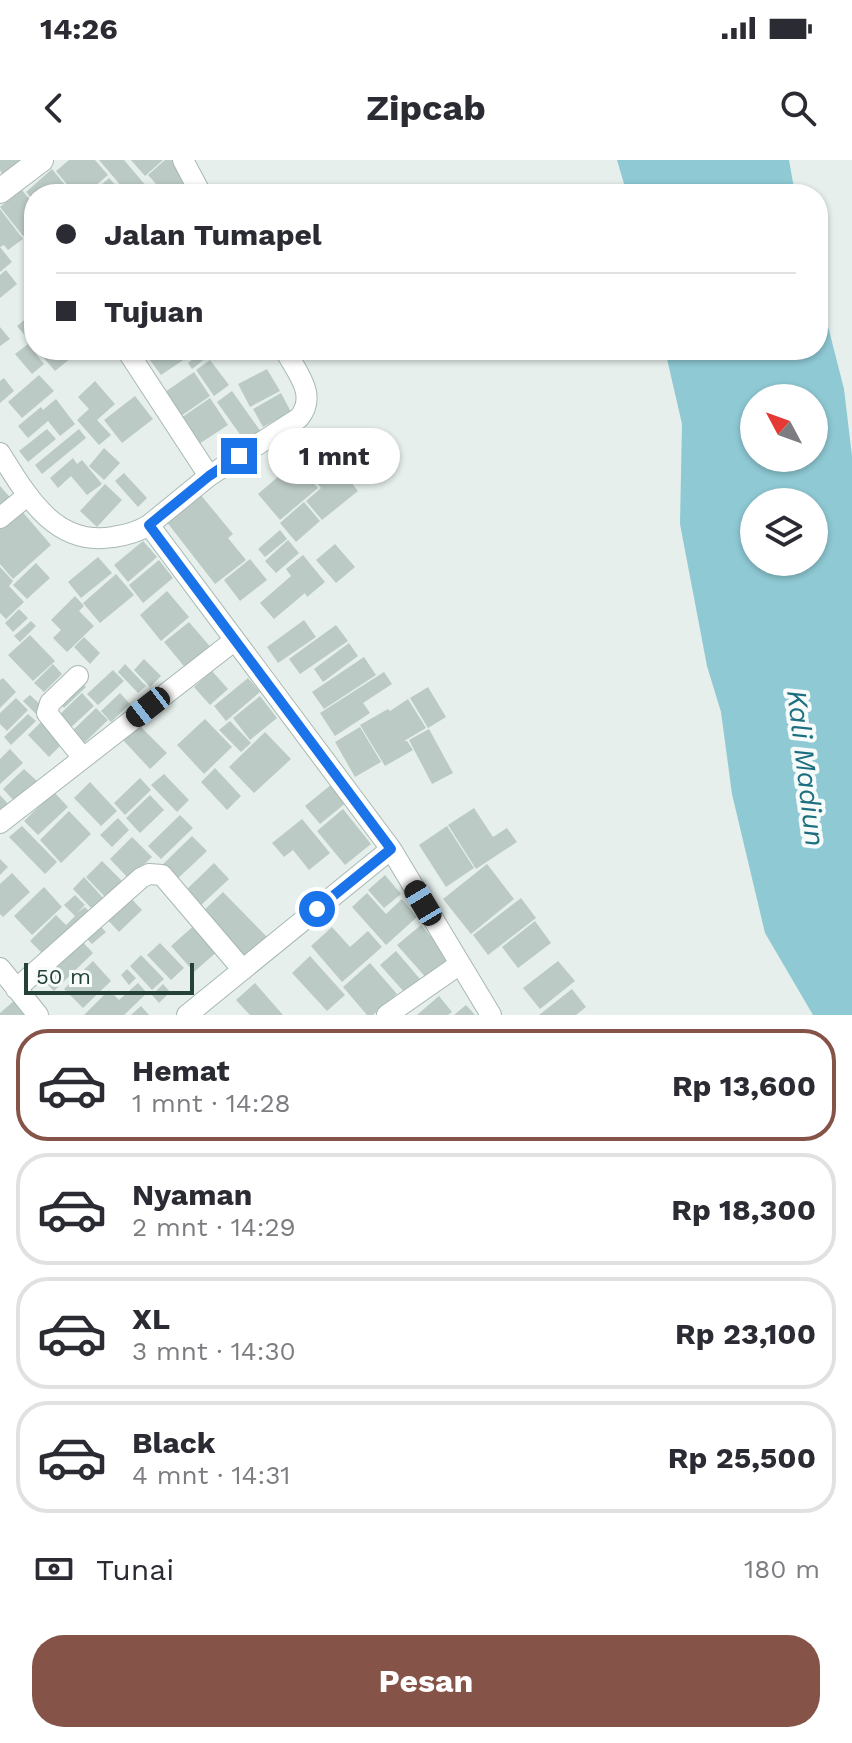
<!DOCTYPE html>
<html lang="id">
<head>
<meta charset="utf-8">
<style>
  :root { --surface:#fff; --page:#f7f7f7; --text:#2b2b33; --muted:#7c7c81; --line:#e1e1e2; --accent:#855347 }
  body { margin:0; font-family:"Work Sans",sans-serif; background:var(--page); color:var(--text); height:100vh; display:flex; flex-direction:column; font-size:30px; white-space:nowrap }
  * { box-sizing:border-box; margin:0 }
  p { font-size:26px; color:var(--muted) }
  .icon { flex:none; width:44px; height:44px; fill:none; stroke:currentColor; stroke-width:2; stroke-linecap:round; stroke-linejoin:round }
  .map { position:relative; height:855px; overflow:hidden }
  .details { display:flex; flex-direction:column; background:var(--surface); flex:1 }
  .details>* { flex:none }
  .guide { position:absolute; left:24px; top:24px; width:804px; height:176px; border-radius:32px; box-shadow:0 2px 6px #0004; display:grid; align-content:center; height:176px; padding:0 32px; background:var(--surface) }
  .needle { width:52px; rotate:311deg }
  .fabs { position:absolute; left:740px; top:224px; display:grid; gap:16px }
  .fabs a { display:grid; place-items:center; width:88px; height:88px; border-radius:50%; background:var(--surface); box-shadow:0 2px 6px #0004; font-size:40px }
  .scale { position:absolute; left:24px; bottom:20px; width:170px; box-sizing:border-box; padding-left:8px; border:4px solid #24423a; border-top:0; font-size:22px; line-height:28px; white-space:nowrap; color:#24423a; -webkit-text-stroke:6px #f7fbf9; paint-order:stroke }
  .end { position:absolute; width:36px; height:36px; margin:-18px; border:10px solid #1a73e8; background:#fff; box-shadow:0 0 0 4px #fff }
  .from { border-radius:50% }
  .bubble { position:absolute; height:56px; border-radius:28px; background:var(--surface); box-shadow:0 2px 6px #0004; font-size:26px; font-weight:700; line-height:56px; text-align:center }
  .car { position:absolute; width:24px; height:48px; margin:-24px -12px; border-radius:10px; box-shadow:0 0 6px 2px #0007; background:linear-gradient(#222 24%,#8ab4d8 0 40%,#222 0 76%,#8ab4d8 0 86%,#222 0) }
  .guide b { display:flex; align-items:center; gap:28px; height:76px; font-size:30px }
  .guide b+b { border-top:2px solid var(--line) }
  .guide i { width:20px; height:20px; background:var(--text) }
  ul { padding:14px 0 0; list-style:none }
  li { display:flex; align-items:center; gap:24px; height:112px; margin:0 16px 12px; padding:0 16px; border:4px solid var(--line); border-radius:32px }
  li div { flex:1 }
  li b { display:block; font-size:30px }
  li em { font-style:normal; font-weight:700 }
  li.current { border-color:var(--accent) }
  li>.icon { width:72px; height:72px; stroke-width:1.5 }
  .pay { display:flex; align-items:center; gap:20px; height:88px; padding:0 32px; font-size:30px }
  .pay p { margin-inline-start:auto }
  .primary-button { display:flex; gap:16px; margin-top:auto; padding:16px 32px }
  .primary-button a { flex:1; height:92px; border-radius:32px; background:var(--accent); color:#fff; font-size:32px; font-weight:700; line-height:92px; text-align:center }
  .status { display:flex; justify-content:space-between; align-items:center; height:56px; padding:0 40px; background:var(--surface); direction:ltr }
  .status svg { height:22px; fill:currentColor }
  header { display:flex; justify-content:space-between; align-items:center; height:104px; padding:0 32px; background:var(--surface); font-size:36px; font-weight:700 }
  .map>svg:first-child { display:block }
  .water { fill:#8ec9d4; fill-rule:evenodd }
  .building { fill:#bbcac4 }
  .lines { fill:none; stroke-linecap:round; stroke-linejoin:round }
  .minor-casing { stroke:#a8b8b2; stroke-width:22 }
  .tertiary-casing { stroke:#a8b8b2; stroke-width:26 }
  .minor { stroke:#fff; stroke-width:20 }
  .tertiary { stroke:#fff; stroke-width:24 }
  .route { stroke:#1a73e8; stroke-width:10 }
  .labels { text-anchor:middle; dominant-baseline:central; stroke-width:8; stroke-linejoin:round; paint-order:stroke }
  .water-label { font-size:28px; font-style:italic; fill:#1c6f80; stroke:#f7fbf9 }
</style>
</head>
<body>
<div class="status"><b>14:26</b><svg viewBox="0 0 49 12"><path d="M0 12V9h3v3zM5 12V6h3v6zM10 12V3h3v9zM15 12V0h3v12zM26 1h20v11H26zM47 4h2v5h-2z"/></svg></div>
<header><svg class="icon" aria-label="back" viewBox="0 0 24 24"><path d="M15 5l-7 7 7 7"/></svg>Zipcab<svg class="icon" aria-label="search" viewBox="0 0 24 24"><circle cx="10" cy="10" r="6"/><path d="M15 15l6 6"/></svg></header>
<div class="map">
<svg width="852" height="855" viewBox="0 0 852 855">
  <rect width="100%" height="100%" fill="#e6efeb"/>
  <path class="water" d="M 617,0 L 789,0 L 795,34 L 627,34 Z
    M 818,127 L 844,229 L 852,296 L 852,855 L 813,855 L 765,773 L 732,634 L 721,552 L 707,506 L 680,364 L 682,264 L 665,190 L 818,190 ZM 754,238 L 814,238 L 814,298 L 754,298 ZM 754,342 L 814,342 L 814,402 L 754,402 Z"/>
  <path class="building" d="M 0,0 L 20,0 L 2,14 L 0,10 Z
    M 69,0 L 95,0 L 108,15 L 86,34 L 75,34 L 56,11 Z
    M 99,0 L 124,0 L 153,34 L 128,34 Z
    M 131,0 L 163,0 L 145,16 Z
    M 165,0 L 172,0 L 190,20 L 174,34 L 165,34 L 148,15 Z
    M 52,9 L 70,31 L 67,34 L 34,34 L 34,40 L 26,32 Z
    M 109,18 L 124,34 L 91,34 Z
    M 22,30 L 34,45 L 34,67 L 23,76 L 0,47 Z
    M 0,49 L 23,79 L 8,90 L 4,85 L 0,87 L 12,102 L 0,112 Z
    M 6,110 L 17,124 L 0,138 L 0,115 Z
    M 34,152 L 34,181 L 31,183 L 17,166 Z
    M 0,167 L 10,179 L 0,186 Z
    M 28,184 L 44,204 L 32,214 L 15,194 Z
    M 37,190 L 75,190 L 77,193 L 55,211 Z
    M 155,190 L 198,190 L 161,215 L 147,196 Z
    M 203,191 L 207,197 L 192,209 L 188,203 Z
    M 210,200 L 229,225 L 214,236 L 196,210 Z
    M 267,209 L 280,231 L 250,247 L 238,224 Z
    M 194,212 L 210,236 L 181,256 L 165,232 Z
    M 39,215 L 54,231 L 22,258 L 8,242 Z
    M 4,218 L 14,231 L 0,243 L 0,221 Z
    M 95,221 L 115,244 L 97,260 L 111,275 L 99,285 L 77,260 L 89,249 L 78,237 Z
    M 232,231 L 261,272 L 246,283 L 217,242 Z
    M 281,233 L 291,252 L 263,267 L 253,249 Z
    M 135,236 L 153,259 L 122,283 L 104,260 Z
    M 210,238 L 228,265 L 199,284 L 181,258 Z
    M 56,239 L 75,264 L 60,276 L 48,261 L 28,278 L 18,266 L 41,247 L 43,250 Z
    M 47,269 L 56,279 L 28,302 L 19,291 Z
    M 79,269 L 86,278 L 42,314 L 35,305 Z
    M 308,269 L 358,331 L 322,360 L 306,341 L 321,328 L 287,286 Z
    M 104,288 L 120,303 L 104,320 L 89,306 Z
    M 73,298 L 77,304 L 82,300 L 102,324 L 87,335 L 71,316 L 58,328 L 50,318 Z
    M 295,302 L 318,328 L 280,360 L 258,334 Z
    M 124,313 L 147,338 L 138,347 L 115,321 Z
    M 105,324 L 122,340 L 97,367 L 80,351 Z
    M 0,326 L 15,343 L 0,355 Z
    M 200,334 L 233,374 L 228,378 L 246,400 L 215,424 L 166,361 Z
    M 304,342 L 320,361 L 296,382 L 280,363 Z
    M 20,349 L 51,385 L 13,419 L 0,404 L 0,367 Z
    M 280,370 L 287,379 L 265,397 L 258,389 Z
    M 288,380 L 299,393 L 276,413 L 265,401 Z
    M 143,381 L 157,397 L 128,422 L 114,405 Z
    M 335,384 L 355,407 L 336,423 L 316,400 Z
    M 303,395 L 325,422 L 307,437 L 305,433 L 274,459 L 260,443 L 291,416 L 286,409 Z
    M 98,397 L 112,413 L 81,438 L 68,422 Z
    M 250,399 L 267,420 L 240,441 L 224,420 Z
    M 159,400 L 173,418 L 143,443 L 129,425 Z
    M 36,403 L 50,418 L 27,439 L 13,425 Z
    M 0,407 L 13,421 L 9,426 L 24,442 L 6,459 L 0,453 Z
    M 116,414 L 134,435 L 100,463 L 83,443 Z
    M 167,431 L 189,457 L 161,481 L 140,455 Z
    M 75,436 L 84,446 L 79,451 L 94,466 L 67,492 L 53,478 L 61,470 L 51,460 Z
    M 19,449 L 28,458 L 13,472 L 5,463 Z
    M 304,460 L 316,477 L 278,503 L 267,487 Z
    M 31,461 L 36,466 L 20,482 L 14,476 Z
    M 189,462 L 213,490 L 188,511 L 164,482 Z
    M 336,465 L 348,481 L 300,514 L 289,499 Z
    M 30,475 L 55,501 L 33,521 L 8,495 Z
    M 84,477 L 100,493 L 90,504 L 74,487 Z
    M 349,483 L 358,496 L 323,522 L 314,509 Z
    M 364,497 L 376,515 L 324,549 L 312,532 Z
    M 144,499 L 161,516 L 150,527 L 134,510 Z
    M 53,504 L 62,514 L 44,532 L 34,523 Z
    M 125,504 L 146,526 L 138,533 L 118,512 Z
    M 113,510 L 124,521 L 98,545 L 87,534 Z
    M 212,511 L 228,529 L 210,545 L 194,527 Z
    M 384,512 L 392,524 L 363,543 L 370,553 L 335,576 L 320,553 Z
    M 3,518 L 16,532 L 0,548 L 0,520 Z
    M 77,518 L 86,527 L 64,548 L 55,539 Z
    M 248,518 L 260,532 L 226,561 L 214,546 Z
    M 428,527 L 446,557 L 428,568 L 410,538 Z
    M 82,533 L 94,546 L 67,571 L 56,558 Z
    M 120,533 L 130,544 L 111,562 L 101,551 Z
    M 30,535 L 45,549 L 38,556 L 23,541 Z
    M 260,536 L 277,558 L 250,580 L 233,558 Z
    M 16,538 L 28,550 L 7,571 L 0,564 L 0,553 Z
    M 408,539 L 426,568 L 404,581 L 407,581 L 413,590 L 385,606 L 360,565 L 388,549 L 390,551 Z
    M 96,548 L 108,560 L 82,585 L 70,573 Z
    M 28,554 L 36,561 L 11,585 L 4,577 Z
    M 44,559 L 65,581 L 49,597 L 28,575 Z
    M 205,559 L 232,587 L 204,614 L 177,585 Z
    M 230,561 L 251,583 L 241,592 L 219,570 Z
    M 138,564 L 167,593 L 150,609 L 122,579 Z
    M 360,567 L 381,602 L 355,617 L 335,582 Z
    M 429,569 L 453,613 L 432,624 L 409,580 Z
    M 265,572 L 291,599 L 254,633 L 229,607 Z
    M 10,589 L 23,603 L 0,624 L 0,599 Z
    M 215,608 L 241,636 L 227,650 L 201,622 Z
    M 24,609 L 38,622 L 16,643 L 3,629 Z
    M 164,614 L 189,640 L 177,652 L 151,625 Z
    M 140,618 L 151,630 L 125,655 L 114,643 Z
    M 90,622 L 117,651 L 101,666 L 74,638 Z
    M 332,624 L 347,642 L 320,664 L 305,646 Z
    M 54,632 L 68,647 L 38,675 L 24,661 Z
    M 0,635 L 10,646 L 0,656 Z
    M 150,635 L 164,650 L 140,673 L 126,658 Z
    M 474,648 L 493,677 L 507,668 L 517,682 L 476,709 L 448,665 Z
    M 343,649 L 371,684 L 345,705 L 317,671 Z
    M 69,651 L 91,674 L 61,703 L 40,680 Z
    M 180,655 L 193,668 L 161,699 L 148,686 Z
    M 118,658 L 129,670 L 112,687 L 100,675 Z
    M 302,659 L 330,693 L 309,710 L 293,690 L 284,697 L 272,683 Z
    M 22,666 L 57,702 L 45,714 L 9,677 Z
    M 447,666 L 474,708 L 446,727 L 419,685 Z
    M 192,676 L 207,691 L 173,723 L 159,708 Z
    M 132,677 L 152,697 L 129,719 L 110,699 Z
    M 0,699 L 8,707 L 0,715 Z
    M 102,701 L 125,724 L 108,740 L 86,717 Z
    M 214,703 L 229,719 L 199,747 L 185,731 Z
    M 487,704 L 514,739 L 471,774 L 443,739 Z
    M 12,713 L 30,732 L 3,757 L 0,754 L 0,724 Z
    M 385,715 L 401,734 L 384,748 L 368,730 Z
    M 84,717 L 105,740 L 94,751 L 73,729 Z
    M 44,727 L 62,747 L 32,775 L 14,756 Z
    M 223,732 L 267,777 L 245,798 L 201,753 Z
    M 367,733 L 386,754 L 402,739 L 417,757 L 386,785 L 352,747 Z
    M 127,734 L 142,750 L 119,772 L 104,756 Z
    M 75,735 L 85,745 L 77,753 L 85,747 L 94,756 L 48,799 L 30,781 L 56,755 L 66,765 L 75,756 L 64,745 Z
    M 521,738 L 536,758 L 488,795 L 473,775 Z
    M 535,761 L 551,783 L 518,808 L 502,787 Z
    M 97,763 L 106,772 L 92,784 L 84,776 Z
    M 197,763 L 220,789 L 194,812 L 171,786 Z
    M 421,765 L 452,801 L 429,821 L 397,785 Z
    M 332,767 L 350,787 L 368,771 L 382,787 L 342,822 L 311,786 Z
    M 78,777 L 93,793 L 54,831 L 38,815 Z
    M 160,783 L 184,808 L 171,820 L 147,795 Z
    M 396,791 L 420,819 L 405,833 L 380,805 Z
    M 141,795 L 164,819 L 152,830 L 130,806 Z
    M 310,796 L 345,835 L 327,851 L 292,813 Z
    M 93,801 L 111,821 L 83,848 L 64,829 Z
    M 558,801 L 575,821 L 540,849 L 523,828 Z
    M 370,803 L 397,834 L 373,855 L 367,855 L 343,827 Z
    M 127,809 L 136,818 L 129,825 L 121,815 Z
    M 138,823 L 147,833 L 124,855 L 84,855 L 109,830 L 119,840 Z
    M 255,823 L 283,855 L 250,855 L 236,840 Z
    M 163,824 L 170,832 L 159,843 L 152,835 Z
    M 572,829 L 586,847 L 576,855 L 539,855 Z
    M 439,836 L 452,852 L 448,855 L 417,855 Z
    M 16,839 L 29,855 L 0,855 L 0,853 Z
    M 466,845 L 475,855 L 454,855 Z
    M 141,846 L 149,855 L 131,855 Z"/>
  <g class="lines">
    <g class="minor-casing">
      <path id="minor" d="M 183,0 L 201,34
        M 128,192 L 209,316
        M 0,293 C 27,336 55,387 113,377 C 127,375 138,372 149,365 L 391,689 L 491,855
        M 0,358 L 27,336
        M 149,365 L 209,316 L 299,258 C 318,235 297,213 285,190
        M 78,516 L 50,543 L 47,553 L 83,598
        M 0,663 L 235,480
        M 0,808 L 38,855
        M 16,829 L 141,718 L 149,714 L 162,715 L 243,810
        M 187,855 L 391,689
        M 387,855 L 460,804"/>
    </g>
    <g class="tertiary-casing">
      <path id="tertiary" d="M 0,31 L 41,0"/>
    </g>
    <use href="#minor" class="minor"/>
    <use href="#tertiary" class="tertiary"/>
  </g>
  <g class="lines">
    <path class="route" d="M 239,296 L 209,316 L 149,365 L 391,689 L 317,749"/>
  </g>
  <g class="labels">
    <g class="water-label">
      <text transform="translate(806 608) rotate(83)">Kali Madiun</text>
    </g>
  </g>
</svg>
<div class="fabs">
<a><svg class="needle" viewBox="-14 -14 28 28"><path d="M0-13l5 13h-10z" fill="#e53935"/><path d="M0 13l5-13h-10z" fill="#7c7c81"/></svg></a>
<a><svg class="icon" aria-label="layers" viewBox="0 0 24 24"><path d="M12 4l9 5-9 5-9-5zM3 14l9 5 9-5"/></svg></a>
</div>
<div class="scale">50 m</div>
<i class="end from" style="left:317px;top:749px"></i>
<i class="end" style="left:239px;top:296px"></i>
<div class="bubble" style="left:268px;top:268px;width:132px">1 mnt</div>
<i class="car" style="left:148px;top:547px;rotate:232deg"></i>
<i class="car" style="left:423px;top:743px;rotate:329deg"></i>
<div class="guide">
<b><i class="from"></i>Jalan Tumapel</b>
<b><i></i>Tujuan</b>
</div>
</div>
<section class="details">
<ul>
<li class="current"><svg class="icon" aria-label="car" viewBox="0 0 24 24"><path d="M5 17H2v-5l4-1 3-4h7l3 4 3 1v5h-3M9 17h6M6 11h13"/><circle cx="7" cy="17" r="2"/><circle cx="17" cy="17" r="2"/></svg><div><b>Hemat</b><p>1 mnt · 14:28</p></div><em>Rp 13,600</em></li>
<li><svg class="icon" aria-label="car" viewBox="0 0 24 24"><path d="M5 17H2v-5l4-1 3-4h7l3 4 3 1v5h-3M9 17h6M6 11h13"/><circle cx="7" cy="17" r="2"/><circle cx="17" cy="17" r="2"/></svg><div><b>Nyaman</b><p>2 mnt · 14:29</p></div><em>Rp 18,300</em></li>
<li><svg class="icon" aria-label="car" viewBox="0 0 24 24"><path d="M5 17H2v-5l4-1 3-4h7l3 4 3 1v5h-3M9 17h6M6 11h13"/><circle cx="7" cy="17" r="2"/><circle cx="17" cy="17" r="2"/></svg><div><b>XL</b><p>3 mnt · 14:30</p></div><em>Rp 23,100</em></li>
<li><svg class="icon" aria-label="car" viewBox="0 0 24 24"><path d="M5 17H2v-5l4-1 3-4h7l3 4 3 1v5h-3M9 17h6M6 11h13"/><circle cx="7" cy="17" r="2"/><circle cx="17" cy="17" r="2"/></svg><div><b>Black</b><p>4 mnt · 14:31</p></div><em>Rp 25,500</em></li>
</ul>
<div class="pay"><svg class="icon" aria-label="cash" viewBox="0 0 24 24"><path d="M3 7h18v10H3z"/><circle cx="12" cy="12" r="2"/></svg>Tunai<p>180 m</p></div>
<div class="primary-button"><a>Pesan</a></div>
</section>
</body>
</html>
